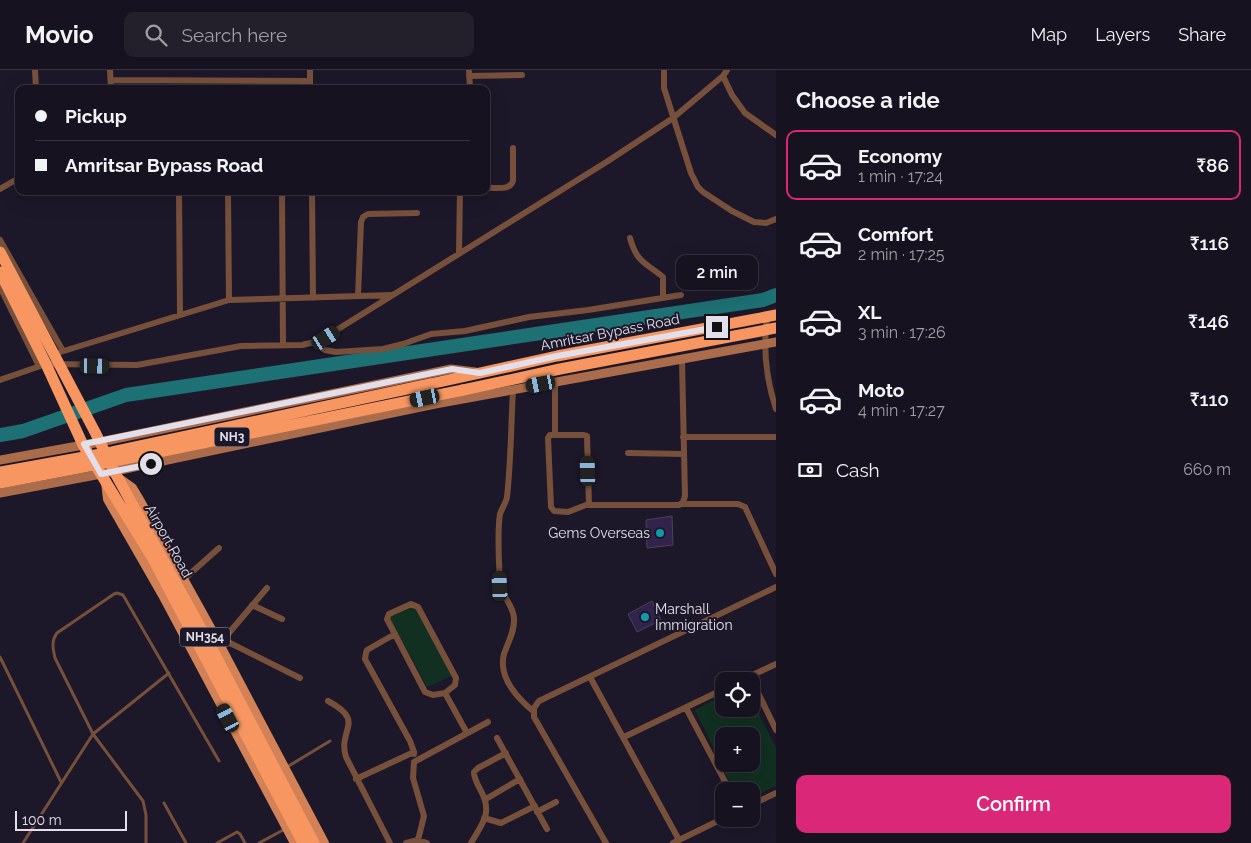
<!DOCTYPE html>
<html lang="en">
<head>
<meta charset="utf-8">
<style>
  :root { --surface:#16121f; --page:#23202c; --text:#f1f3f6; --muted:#9e9ea4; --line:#35323d; --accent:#db2777 }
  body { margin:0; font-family:Raleway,sans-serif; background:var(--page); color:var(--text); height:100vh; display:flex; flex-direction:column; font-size:19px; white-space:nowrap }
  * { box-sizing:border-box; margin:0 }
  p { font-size:16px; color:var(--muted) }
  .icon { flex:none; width:28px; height:28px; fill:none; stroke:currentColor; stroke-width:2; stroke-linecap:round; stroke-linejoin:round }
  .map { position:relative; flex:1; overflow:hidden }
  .side { display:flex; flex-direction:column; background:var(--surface); width:475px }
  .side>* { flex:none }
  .top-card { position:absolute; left:15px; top:15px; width:475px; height:110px; border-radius:10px; box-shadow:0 5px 20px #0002,0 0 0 1px var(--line); display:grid; align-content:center; height:110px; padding:0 20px; background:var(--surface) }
  .controls { position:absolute; left:715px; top:602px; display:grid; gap:10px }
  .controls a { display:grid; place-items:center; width:45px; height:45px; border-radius:10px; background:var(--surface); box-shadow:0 5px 20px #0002,0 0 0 1px var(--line); font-size:25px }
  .scale { position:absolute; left:15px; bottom:12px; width:112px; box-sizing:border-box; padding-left:5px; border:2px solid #e2dfeb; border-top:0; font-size:14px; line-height:18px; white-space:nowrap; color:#e2dfeb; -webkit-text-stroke:4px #1d1829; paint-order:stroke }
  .end { position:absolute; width:22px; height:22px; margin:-11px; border:6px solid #e2dfeb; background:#111; box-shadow:0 0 0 2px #111 }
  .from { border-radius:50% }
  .bubble { position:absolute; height:35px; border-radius:10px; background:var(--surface); box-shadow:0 5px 20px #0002,0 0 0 1px var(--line); font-size:16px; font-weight:600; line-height:35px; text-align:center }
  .car { position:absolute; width:15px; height:30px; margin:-15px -8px; border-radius:6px; box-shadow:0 0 4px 1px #0007; background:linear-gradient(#222 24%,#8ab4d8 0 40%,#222 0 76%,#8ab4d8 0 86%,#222 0) }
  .top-card b { display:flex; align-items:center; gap:18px; height:48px; font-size:19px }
  .top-card b+b { border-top:1px solid var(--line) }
  .top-card i { width:12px; height:12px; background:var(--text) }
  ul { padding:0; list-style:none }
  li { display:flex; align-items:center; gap:15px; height:70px; margin:0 10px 8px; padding:0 10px; border:2px solid transparent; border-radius:10px }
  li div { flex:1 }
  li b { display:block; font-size:19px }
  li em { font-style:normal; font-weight:600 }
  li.selected { border-color:var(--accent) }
  li>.icon { width:45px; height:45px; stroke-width:1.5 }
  h2 { padding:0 20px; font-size:22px; line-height:60px }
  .pay { display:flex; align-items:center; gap:12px; height:55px; padding:0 20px; font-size:19px }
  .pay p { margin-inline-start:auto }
  .button { display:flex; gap:10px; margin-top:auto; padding:10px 20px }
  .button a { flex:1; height:58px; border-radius:10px; background:var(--accent); color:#fff; font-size:20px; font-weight:600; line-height:58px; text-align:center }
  header { display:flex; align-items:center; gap:30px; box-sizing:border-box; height:70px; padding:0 25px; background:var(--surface); border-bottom:1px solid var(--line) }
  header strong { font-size:24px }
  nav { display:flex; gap:28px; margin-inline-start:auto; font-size:18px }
  .search { width:350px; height:45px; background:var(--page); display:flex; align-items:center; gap:12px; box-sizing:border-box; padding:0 18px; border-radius:10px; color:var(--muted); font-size:19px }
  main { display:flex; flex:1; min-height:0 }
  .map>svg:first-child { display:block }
  .green { fill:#113021; fill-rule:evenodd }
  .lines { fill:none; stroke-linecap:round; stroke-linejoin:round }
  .river { stroke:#1d7073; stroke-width:14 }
  .building { fill:#32234d; stroke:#484356 }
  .lane { stroke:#76503b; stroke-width:3 }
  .street { stroke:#76503b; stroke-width:6 }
  .secondary { stroke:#aa6c4b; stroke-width:9 }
  .primary { stroke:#d28256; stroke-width:10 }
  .highway { stroke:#f79660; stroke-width:11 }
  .highway-bridge { stroke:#f79660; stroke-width:11 }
  .route { stroke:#e2dfeb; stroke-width:6 }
  .culture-dot { fill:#0f9aa8; stroke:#1d1829; stroke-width:2 }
  .labels { text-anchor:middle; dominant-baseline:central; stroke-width:4; stroke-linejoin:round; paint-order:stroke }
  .shield { fill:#1d1829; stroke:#a7a3b1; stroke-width:1 }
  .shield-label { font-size:12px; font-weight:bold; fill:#e2dfeb }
  .street-label { font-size:14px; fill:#e2dfeb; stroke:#1d1829 }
  .poi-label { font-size:14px; fill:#e2dfeb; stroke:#1d1829; text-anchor:end }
</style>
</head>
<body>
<header>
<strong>Movio</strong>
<div class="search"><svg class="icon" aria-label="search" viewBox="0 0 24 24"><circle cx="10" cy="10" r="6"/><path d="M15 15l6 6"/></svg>Search here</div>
<nav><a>Map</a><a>Layers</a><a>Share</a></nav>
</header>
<main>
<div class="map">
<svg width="776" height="773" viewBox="0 0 776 773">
  <rect width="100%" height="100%" fill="#1d1829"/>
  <path class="green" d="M 414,534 L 453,605 L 427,617 L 388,545 Z
    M 724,625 L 724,639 L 751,639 L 751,628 L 776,678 L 776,716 L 751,728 L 751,721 L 734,721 L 695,640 ZM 724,666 L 751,666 L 751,694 L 724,694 Z"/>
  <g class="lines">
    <path class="river" d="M 0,365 L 23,361 L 126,325 L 763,230 L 776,225"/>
  </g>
  <path class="building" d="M 672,446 L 673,475 L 647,478 L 646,450 Z
    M 652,531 L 661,550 L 637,562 L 628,544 Z"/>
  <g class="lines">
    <path class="lane" d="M 0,587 L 61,712
      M 287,697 L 330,671
      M 164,733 L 186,773
      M 23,773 L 93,664 L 169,603
      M 146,773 L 146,745 L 143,731 L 93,664 L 55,588 C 53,579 51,571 57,563 L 114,524 L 117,523 L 123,525 L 219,691
      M 217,773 L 237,762 L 240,764 L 245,773
      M 259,773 L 285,759"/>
    <path class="street" d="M 35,0 L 36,19
      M 110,0 L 111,19
      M 310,0 L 310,19
      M 469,0 L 470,19
      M 664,0 L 664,18 L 691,103 L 698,117 L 703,122 L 732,141 L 754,152 L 766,153 L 776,149
      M 727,0 L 723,6 L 732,25 L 745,43 L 776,65
      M 469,6 L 522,5
      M 111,10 L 310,11
      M 486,118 C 496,117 510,121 513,111 L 513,78
      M 0,119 L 19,108
      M 179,121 L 180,244
      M 228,121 L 229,230
      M 282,121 L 283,275
      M 312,121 L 313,228
      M 630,168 C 637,193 645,192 663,207 L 663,227
      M 0,170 L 63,281
      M 459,183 L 460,121
      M 0,217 L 39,296
      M 358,226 L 361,152 L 363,147 L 368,144 L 417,143
      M 767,247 C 763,278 766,309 776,339
      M 313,273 L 325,280 L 336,282 L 383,279 L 403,274 L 431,264 L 465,261 L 529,247 L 588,240 L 681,225
      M 54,284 L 229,230 L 392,225
      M 0,310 L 46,294 L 137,295 L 241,276 L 302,275 L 319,271 L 608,91 L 673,48 L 723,6
      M 513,320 C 511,355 511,391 507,427 C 506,433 502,438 500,444 C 497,461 499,495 500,513 C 501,526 513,534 514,548 C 515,561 508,572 504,584 C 498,607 517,628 534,642
      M 555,365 L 555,312
      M 683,367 L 776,367
      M 628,383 L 684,384
      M 682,434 L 738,434 L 745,437 L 776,504
      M 589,435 L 587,366 L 584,365 L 550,365 L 548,368 L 551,437 L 554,441 L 568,442 L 586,435 L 679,435 L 683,432 L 685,426 L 682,290
      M 183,510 L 219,478
      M 252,535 L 282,549
      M 395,564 L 367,580 L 366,583 L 365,589 L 410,671 L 414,682
      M 214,565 L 300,608
      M 223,570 L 267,518
      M 750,606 L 776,660
      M 590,607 L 679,770
      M 740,611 L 776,594
      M 445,623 L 455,615 L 456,608 L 418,537 L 411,534 L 389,544 L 387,549 L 425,622 L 433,625 L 445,623 L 467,663
      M 328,631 C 367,652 337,659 346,687 L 390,773
      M 686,638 L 730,721
      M 624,667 L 724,619
      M 497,668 L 547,759
      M 356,709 L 414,682 L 414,684
      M 486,729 L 520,709
      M 751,735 L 776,723
      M 537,742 L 556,732
      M 484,748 L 501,753 L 535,736
      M 418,770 L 424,746 L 413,708 L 414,692 L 488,652
      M 406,773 L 418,770 L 427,773
      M 471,773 C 482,754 493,743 481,721 C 478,715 474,709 474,702 L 478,698 L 506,683
      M 606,773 L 534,647 L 534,638 L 539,631 L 776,517
      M 673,773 L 724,748"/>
    <path class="secondary" d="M 0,390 L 100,372 L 451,299 L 475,302
      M 0,423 L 101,404 L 435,334 L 776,272"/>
    <path class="primary" d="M 118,408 L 132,418 L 138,428 L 214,565 L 324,773
      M 106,412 L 108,429 L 163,525 L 295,773"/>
    <path class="highway" d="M 0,182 L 95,362 L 114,401 L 210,575 L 314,773
      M 0,202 L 46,294 L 83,375 L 152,487 L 303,773
      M 430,314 L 557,286 L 776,245
      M 463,320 L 560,299 L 776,258"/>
    <path class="highway-bridge" d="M 0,402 L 112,382 L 430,314
      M 0,413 L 120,390 L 463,320"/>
  </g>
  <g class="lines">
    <path class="route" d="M 151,394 L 101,404 L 84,374 L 452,299 L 480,303 L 557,286 L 717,257"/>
  </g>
  <g class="culture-dot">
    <circle cx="660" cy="463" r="5"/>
    <circle cx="645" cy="547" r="5"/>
  </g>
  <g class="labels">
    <g class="shield">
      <rect x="214.5" y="357.5" width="35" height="19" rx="4"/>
      <rect x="180" y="557.5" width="50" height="19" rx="4"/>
    </g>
    <g class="shield-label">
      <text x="232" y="367">NH3</text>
      <text x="205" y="567">NH354</text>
    </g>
    <g class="street-label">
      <text transform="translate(610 262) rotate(-11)">Amritsar Bypass Road</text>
      <text transform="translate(169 471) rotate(61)">Airport Road</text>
    </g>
    <g class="poi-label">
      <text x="650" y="463">Gems Overseas</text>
      <text x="655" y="539" text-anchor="start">Marshall<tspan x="655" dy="16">Immigration</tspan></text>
    </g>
  </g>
</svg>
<div class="controls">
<a><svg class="icon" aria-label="locate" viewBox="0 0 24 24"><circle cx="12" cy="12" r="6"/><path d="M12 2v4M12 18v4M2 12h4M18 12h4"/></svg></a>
<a>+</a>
<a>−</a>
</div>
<div class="scale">100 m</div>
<i class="end from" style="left:151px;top:394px"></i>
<i class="end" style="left:717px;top:257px"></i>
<div class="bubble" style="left:676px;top:185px;width:82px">2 min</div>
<i class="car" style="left:326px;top:268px;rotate:57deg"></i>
<i class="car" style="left:95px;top:296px;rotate:91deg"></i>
<i class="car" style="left:541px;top:314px;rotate:259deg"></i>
<i class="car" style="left:425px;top:328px;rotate:258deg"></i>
<i class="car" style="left:588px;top:401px;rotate:358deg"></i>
<i class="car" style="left:500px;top:516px;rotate:357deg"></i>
<i class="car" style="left:228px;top:648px;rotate:332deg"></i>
<div class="top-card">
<b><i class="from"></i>Pickup</b>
<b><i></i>Amritsar Bypass Road</b>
</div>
</div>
<section class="side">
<h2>Choose a ride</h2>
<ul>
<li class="selected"><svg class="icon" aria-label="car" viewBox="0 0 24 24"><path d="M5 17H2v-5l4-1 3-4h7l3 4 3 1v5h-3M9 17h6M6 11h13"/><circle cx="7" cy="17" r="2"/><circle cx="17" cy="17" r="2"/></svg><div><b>Economy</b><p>1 min · 17:24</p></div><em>₹86</em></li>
<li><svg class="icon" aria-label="car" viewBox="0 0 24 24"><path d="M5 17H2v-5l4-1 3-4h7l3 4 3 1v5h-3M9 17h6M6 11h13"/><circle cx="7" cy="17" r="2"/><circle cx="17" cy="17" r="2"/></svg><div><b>Comfort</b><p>2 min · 17:25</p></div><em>₹116</em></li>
<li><svg class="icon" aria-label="car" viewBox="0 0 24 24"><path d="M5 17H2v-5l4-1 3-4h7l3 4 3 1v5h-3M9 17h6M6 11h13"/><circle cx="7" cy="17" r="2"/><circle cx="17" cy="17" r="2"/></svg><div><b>XL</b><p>3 min · 17:26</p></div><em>₹146</em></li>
<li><svg class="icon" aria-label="car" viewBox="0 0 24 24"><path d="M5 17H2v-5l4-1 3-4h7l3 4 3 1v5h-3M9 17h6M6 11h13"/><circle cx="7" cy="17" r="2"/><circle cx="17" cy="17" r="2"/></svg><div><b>Moto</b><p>4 min · 17:27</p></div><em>₹110</em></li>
</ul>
<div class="pay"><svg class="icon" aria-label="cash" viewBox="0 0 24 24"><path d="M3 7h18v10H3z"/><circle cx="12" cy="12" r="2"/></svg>Cash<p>660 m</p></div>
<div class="button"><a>Confirm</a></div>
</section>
</main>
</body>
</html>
